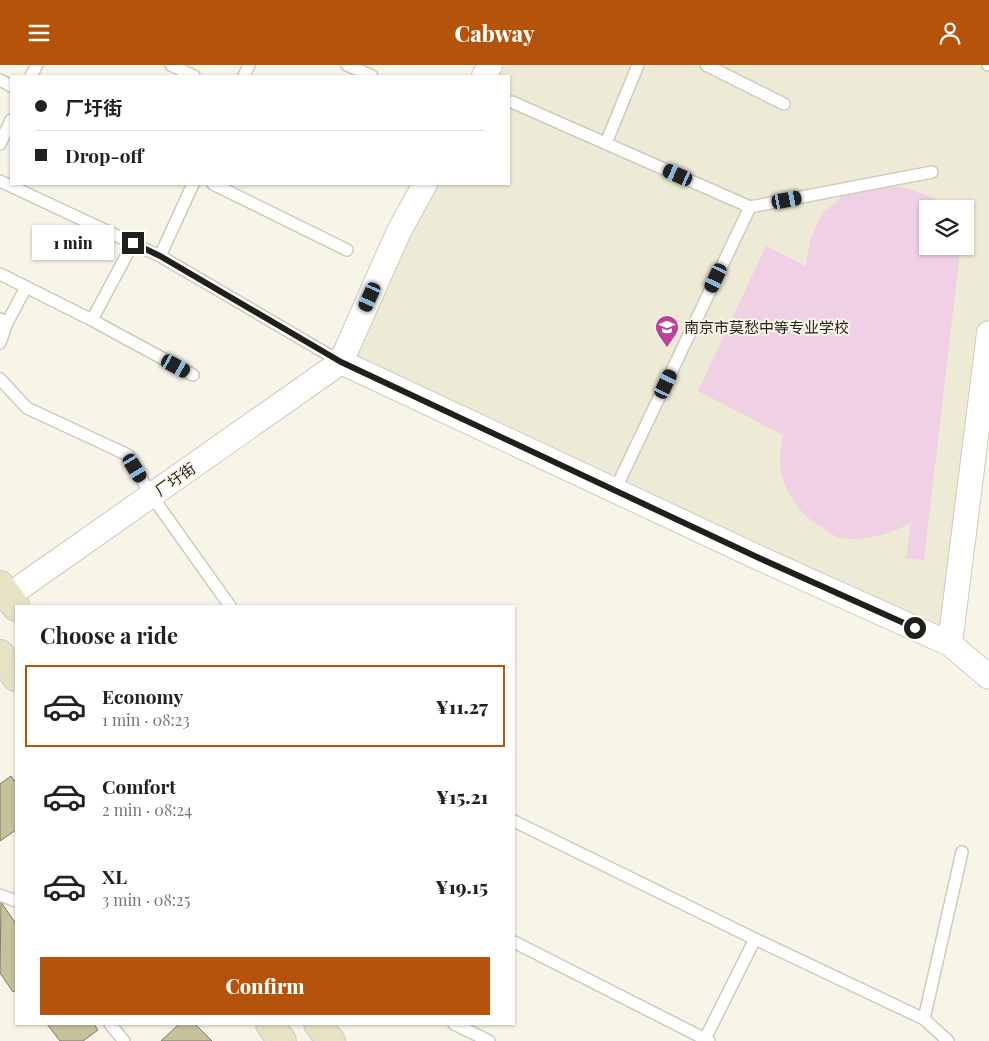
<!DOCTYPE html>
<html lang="en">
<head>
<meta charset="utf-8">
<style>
  :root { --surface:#fff; --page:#f6f6f6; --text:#202124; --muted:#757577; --line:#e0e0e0; --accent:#b45309 }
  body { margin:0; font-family:"Playfair Display","Noto Sans SC",serif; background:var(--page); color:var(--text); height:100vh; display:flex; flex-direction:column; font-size:19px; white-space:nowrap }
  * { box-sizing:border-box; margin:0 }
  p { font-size:16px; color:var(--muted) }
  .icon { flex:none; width:28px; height:28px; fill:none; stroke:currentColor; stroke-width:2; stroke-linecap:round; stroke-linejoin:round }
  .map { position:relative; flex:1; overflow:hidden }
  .panel { position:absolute; left:15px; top:540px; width:500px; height:420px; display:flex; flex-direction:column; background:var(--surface); border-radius:0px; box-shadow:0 1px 4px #0004 }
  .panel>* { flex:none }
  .hud { position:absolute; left:10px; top:10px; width:500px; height:110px; border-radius:0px; box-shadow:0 1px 4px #0004; display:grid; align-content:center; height:110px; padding:0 25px; background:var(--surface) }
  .fabs { position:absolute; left:919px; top:135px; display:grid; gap:10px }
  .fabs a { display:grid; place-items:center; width:55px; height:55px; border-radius:0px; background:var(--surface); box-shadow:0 1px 4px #0004; font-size:25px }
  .end { position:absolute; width:22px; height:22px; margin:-11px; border:6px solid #201f1a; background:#fff; box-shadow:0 0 0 2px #fff }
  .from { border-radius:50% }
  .bubble { position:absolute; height:35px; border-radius:0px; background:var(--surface); box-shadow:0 1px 4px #0004; font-size:16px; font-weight:800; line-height:35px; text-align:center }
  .car { position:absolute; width:15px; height:30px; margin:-15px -8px; border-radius:6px; box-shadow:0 0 4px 1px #0007; background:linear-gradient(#222 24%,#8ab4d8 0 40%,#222 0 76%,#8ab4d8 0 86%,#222 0) }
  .hud b { display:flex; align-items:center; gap:18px; height:48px; font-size:19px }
  .hud b+b { border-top:1px solid var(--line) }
  .hud i { width:12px; height:12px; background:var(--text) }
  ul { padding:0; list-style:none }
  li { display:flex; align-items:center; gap:15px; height:82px; margin:0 10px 8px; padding:0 15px; border:2px solid transparent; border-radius:0px }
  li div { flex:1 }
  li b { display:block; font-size:19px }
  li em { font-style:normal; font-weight:800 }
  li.active { border-color:var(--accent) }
  li>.icon { width:45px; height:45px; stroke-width:1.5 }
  h2 { padding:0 25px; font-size:22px; line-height:60px }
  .button { display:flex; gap:10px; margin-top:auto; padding:10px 25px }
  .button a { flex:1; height:58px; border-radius:0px; background:var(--accent); color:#fff; font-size:20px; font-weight:800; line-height:58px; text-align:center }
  header { display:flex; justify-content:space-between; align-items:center; height:65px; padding:0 25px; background:var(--accent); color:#fff; font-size:22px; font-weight:800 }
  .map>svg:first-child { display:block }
  .built { fill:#edead5; fill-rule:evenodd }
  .green { fill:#f0d0e4 }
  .building { fill:#c6c09b; stroke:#7a796d }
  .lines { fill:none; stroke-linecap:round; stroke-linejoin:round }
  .service-casing { stroke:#cdcbbe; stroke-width:14 }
  .minor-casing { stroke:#cdcbbe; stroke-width:26 }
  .secondary-casing { stroke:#cdcbbe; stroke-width:30 }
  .service { stroke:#fff; stroke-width:11 }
  .minor { stroke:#fff; stroke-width:24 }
  .secondary { stroke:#e6e2c4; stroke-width:28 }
  .route { stroke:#201f1a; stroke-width:6 }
  .labels { text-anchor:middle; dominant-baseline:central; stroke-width:4; stroke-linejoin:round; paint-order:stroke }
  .poi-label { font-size:15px; fill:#201f1a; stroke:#f7f5e7; text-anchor:start }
  .street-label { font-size:15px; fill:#201f1a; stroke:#f7f5e7 }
</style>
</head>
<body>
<header><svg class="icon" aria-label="menu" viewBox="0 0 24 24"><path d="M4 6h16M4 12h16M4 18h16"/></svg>Cabway<svg class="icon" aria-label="person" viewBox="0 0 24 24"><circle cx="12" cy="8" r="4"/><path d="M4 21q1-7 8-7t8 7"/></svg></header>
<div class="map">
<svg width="989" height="976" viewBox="0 0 989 976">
  <rect width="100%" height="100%" fill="#f7f5e7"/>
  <path class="built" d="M 490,0 L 989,0 L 989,269 L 950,579 L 341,297 L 425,119 L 509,119 L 509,11 L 484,11 ZM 928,144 L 965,144 L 965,181 L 928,181 Z"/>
  <path class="green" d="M 874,119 L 906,123 L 934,133 L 945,144 L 928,144 L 928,181 L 960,181 L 960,187 L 924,495 L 906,493 L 911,458 C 889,469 866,477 841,473 C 835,472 829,467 824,464 C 799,450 779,422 780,393 C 780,385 782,377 783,370 L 698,326 L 766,181 L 806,201 L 810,176 L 821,150 L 849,125 Z"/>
  <path class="building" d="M 11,711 L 16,718 L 16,765 L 0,776 L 0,719 Z
    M 1,837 L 16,859 L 16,925 L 13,927 L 0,908 Z
    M 47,959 L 94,959 L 98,965 L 83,976 L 60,976 Z
    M 179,959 L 195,959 L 212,976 L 161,976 Z"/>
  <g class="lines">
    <g class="service-casing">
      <path id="service" d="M 171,0 L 194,11
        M 347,0 L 372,11
        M 706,0 L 784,39
        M 988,0 L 989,0
        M 31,11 L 37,0
        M 244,11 L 249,0
        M 0,15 L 11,21
        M 512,37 L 750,142
        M 606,78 L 638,0
        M 0,79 L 11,55
        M 0,116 L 160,191 L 341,297
        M 213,119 L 347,185
        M 160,191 L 193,119
        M 0,209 L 92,255 L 193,310
        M 0,254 L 7,258 L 0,278
        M 92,255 L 133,178
        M 7,258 L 26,222
        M 0,314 L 27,343 L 128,390 L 151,430 L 230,541
        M 615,425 L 750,142 L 932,107
        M 514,756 L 755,874 L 924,954 L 948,976
        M 0,830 L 16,836
        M 514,877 L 709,976
        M 924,954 L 962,787
        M 110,959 L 124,976
        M 454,959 L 489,976
        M 704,976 L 755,874"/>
    </g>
    <g class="minor-casing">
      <path id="minor" d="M 484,11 L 490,0
        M 341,297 L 759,493 L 950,579 L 989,612
        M 8,531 L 341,297 L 399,166 L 425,119
        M 950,579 L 989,268"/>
    </g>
    <g class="secondary-casing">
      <path id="secondary" d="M 0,520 L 16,542
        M 0,589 L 16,612
        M 270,959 L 282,976
        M 318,959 L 331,976"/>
    </g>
    <use href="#service" class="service"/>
    <use href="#minor" class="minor"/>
    <use href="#secondary" class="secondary"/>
  </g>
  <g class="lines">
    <path class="route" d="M 133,178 L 160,191 L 341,297 L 759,493 L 915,563"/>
  </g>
  <defs>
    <g id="school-pin" transform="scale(1.25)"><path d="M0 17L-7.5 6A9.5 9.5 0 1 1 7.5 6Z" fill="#bb449a" stroke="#f7f5e7"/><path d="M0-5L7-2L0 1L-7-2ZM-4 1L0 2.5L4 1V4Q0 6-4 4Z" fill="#fff"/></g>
  </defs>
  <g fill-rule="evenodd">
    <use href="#school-pin" x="667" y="262"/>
  </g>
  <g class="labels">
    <g class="poi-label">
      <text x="684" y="262">南京市莫愁中等专业学校</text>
    </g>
    <g class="street-label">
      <text transform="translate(175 414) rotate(-35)">厂圩街</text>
    </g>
  </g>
</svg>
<div class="fabs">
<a><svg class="icon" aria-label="layers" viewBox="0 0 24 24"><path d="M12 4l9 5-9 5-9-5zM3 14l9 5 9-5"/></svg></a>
</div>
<i class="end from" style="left:915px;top:563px"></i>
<i class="end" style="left:133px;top:178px"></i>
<div class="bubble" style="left:32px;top:160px;width:82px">1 min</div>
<i class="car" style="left:678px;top:110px;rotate:294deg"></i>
<i class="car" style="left:787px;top:135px;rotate:79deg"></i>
<i class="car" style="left:716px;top:213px;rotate:205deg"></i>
<i class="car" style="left:370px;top:232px;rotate:204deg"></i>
<i class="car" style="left:176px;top:301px;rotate:119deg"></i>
<i class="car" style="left:666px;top:319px;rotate:25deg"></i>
<i class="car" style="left:135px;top:403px;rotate:149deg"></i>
<div class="hud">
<b><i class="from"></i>厂圩街</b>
<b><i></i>Drop-off</b>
</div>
<section class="panel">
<h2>Choose a ride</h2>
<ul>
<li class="active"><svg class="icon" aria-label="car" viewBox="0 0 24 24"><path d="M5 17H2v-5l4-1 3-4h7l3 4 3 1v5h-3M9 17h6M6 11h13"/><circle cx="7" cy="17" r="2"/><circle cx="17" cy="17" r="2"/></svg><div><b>Economy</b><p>1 min · 08:23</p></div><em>¥11.27</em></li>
<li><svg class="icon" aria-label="car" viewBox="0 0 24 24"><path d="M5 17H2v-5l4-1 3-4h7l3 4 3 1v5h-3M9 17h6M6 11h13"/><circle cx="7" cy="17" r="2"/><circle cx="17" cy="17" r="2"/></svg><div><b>Comfort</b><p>2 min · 08:24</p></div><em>¥15.21</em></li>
<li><svg class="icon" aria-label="car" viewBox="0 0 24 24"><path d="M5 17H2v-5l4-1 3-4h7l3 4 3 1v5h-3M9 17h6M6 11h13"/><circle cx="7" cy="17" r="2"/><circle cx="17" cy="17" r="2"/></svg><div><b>XL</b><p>3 min · 08:25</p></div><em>¥19.15</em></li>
</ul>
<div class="button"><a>Confirm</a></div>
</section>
</div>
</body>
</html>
